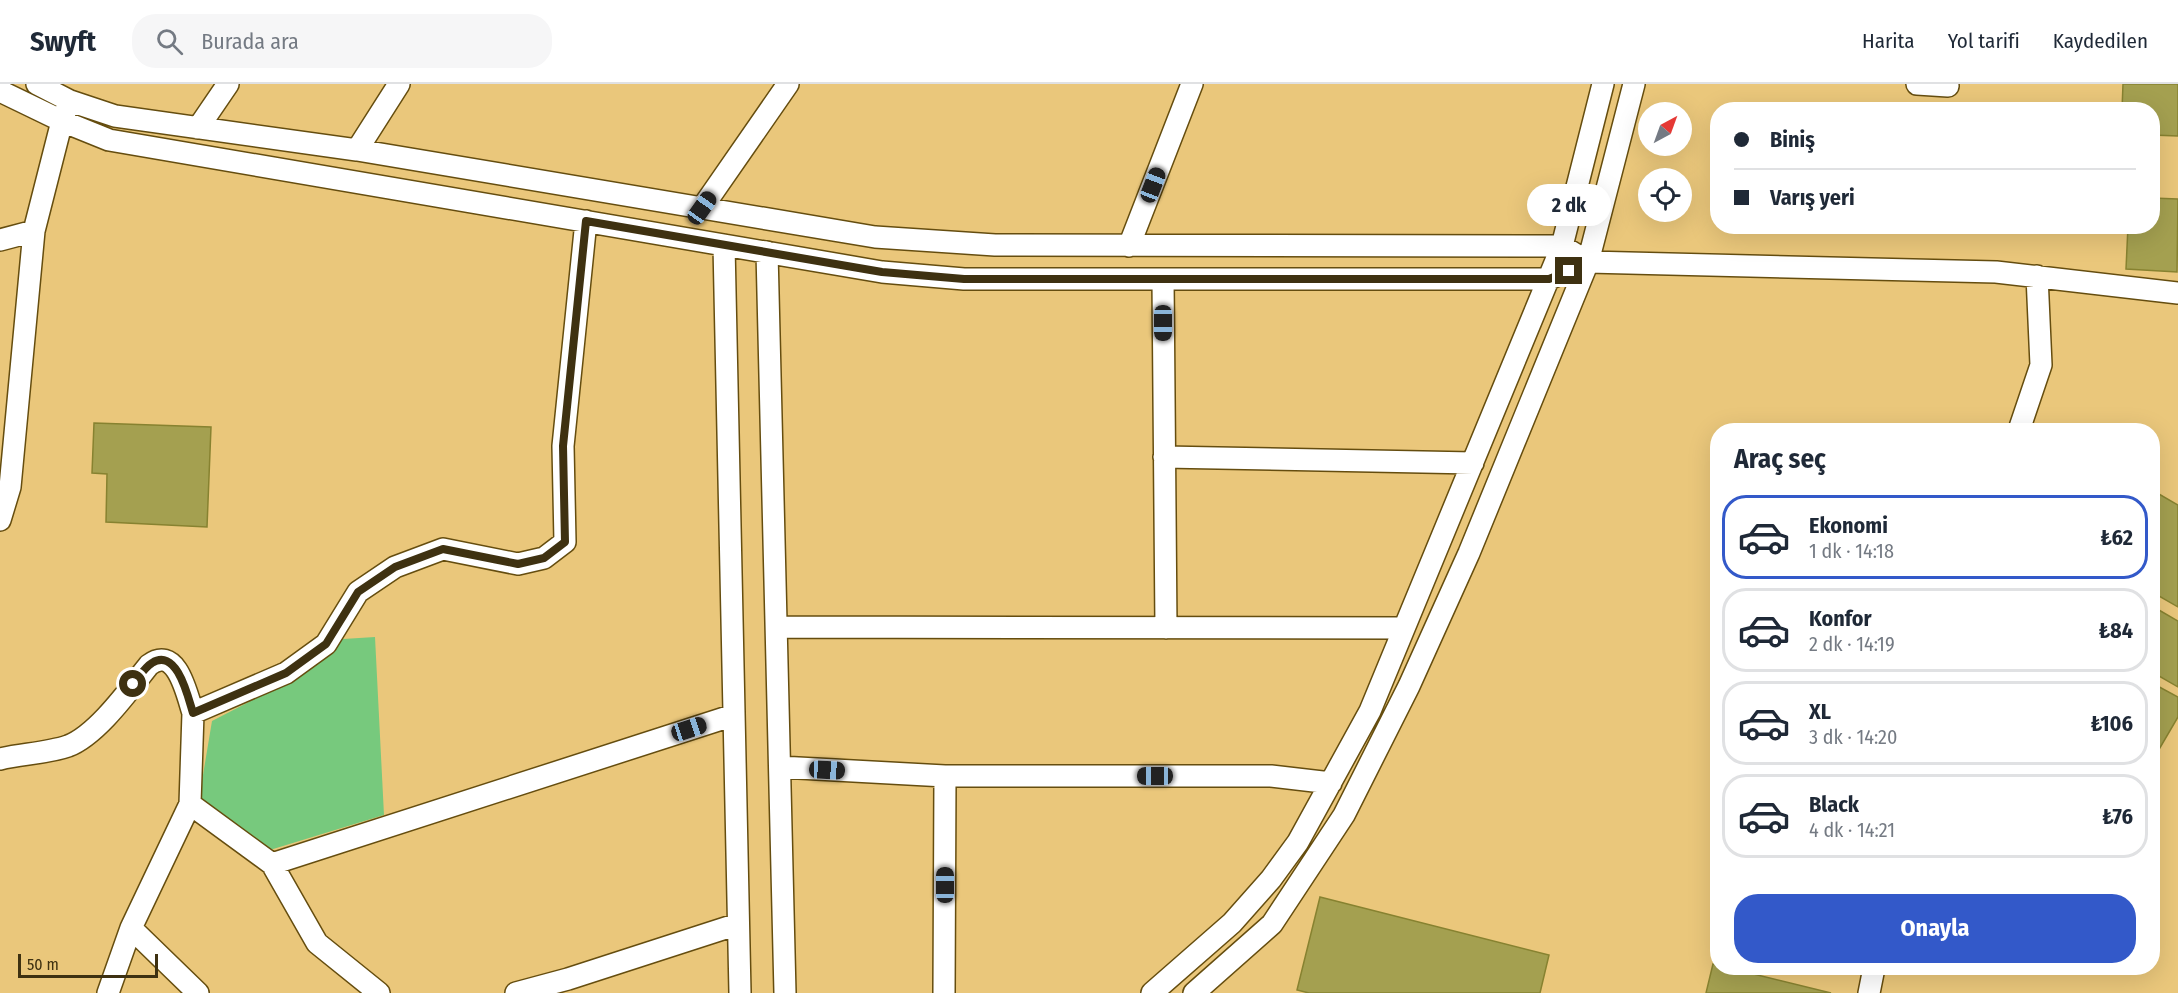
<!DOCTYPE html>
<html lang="tr">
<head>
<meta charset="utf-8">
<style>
  :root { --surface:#fff; --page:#f6f6f7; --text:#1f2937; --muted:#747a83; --line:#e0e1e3; --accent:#3359c9 }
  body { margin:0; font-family:"Fira Sans Condensed",sans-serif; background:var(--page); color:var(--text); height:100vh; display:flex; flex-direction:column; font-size:22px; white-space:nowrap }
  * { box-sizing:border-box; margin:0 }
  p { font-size:20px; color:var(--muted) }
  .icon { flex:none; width:33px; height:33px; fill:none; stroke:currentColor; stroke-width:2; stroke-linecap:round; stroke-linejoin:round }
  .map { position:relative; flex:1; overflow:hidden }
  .panel { position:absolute; left:1710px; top:339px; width:450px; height:552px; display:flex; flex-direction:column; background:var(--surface); border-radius:24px; box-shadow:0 6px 24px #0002 }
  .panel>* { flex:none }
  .top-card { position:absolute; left:1710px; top:18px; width:450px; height:132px; border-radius:24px; box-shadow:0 6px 24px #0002; display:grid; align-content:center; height:132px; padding:0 24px; background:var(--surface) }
  .needle { width:39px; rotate:41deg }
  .buttons { position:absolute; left:1638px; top:18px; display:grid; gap:12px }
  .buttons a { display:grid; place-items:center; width:54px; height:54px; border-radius:50%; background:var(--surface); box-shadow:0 6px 24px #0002; font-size:30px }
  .scale { position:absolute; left:18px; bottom:15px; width:140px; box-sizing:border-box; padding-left:6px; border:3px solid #3e3111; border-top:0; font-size:16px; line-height:21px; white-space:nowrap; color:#3e3111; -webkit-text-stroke:4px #eac77b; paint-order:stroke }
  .end { position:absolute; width:27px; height:27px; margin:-14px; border:8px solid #3e3111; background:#fff; box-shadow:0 0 0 3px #fff }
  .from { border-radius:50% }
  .bubble { position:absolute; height:42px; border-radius:21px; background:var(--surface); box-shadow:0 6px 24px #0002; font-size:20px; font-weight:700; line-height:42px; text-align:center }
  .car { position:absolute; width:18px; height:36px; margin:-18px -9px; border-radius:8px; box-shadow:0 0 4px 2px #0007; background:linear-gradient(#222 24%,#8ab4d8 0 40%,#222 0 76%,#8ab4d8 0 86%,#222 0) }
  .top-card b { display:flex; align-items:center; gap:21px; height:57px; font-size:22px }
  .top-card b+b { border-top:2px solid var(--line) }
  .top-card i { width:15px; height:15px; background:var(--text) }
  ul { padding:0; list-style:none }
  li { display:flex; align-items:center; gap:18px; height:84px; margin:0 12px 9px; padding:0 12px; border:3px solid var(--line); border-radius:24px }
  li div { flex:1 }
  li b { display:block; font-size:22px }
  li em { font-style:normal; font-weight:700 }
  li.current { border-color:var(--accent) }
  li>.icon { width:54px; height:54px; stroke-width:1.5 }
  h2 { padding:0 24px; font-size:27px; line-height:72px }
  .action { display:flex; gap:12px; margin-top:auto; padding:12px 24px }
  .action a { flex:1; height:69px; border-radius:24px; background:var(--accent); color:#fff; font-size:24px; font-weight:700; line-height:69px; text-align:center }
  header { display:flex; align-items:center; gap:36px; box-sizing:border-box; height:84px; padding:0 30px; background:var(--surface); border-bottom:2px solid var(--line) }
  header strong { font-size:28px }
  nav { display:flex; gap:33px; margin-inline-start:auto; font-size:21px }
  .search { width:420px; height:54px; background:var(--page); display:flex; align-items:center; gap:15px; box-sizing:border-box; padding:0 21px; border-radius:24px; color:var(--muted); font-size:22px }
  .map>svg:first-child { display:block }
  .green { fill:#77c97d }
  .building { fill:#a4a050; stroke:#878230; stroke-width:1.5 }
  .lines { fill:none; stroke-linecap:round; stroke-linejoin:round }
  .minor-casing { stroke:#654d0f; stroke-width:24 }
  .minor { stroke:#fff; stroke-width:21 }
  .route { stroke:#3e3111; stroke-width:8 }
</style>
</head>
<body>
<header>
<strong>Swyft</strong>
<div class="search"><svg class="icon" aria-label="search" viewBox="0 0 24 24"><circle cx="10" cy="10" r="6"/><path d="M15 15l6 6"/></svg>Burada ara</div>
<nav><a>Harita</a><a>Yol tarifi</a><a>Kaydedilen</a></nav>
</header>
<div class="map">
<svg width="2178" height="909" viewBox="0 0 2178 909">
  <rect width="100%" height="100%" fill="#eac77b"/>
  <path class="green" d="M 375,553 L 384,731 L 270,766 L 199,715 L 212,637 L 299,592 L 343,555 Z"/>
  <path class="building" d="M 2123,0 L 2178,0 L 2178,52 L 2152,51 L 2152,26 L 2122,26 Z
    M 2152,114 L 2178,115 L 2177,188 L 2126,185 L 2128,142 L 2152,142 Z
    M 94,339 L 211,343 L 207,443 L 106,438 L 107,390 L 92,389 Z
    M 2152,406 L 2178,421 L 2178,523 L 2152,508 Z
    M 2152,522 L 2178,537 L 2178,603 L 2152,588 Z
    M 2152,599 L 2178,613 L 2178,633 L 2154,674 L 2152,673 Z
    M 1320,813 L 1549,871 L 1540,909 L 1309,909 L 1297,906 Z
    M 1713,880 L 1718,881 L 1718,884 L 1729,884 L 1831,909 L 1706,909 Z"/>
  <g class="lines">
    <g class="minor-casing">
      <path id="minor" d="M 37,0 L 70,17 L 115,32 L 357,66 L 875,153 L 995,161 L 1562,162 L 1588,178
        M 1917,0 L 1948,2
        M 0,7 L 62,37 L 109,56 L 882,188 L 964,195 L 1549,195 L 1588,178 L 1996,188 L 2178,209
        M 198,44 L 228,0
        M 357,66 L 399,0
        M 702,124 L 788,0
        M 0,156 L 34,147 L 62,37 L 66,26
        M 724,161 L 740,909
        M 1129,162 L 1192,0
        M 767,168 L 785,909
        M 1163,195 L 1166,544
        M 2019,346 L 2041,281 L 2037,192
        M 1164,373 L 1473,379
        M 0,436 L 10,403 L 34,147
        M 777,543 L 1404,544
        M 0,675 C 21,670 48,669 68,662 C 97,651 129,606 149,581 C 177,560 187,611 193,629
        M 780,683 L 945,692 L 1271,692 L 1331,699
        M 190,720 L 272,780 L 317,859 L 379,909
        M 272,780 L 734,631
        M 131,844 L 198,909
        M 108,909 L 131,844 L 190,720 L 193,629 L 286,589 L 326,560 L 358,508 L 395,483 L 443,465 L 518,480 L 544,474 L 565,458 L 563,362 L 586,137
        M 516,909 L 568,895 L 738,840
        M 944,909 L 945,692
        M 1152,909 L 1232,839 L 1271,795 L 1298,758 L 1370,627 L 1562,162 L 1603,0
        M 1194,909 L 1272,840 L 1344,731 L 1409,602 L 1469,469 L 1588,178 L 1634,0
        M 1869,909 L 1874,884"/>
    </g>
    <use href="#minor" class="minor"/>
  </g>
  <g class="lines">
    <path class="route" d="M 133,600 C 139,593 145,583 152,579 C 177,563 188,613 193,629 L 286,589 L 326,560 L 358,508 L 395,483 L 443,465 L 518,480 L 544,474 L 565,458 L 563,362 L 586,137 L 882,188 L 964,195 L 1549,195 L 1569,187"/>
  </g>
</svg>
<div class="buttons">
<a><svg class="needle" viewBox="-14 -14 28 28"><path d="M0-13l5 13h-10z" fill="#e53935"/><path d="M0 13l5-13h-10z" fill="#747a83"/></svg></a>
<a><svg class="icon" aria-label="locate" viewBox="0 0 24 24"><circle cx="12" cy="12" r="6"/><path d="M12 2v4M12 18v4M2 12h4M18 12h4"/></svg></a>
</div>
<div class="scale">50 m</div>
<i class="end from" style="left:133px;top:600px"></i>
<i class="end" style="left:1569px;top:187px"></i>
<div class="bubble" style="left:1527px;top:100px;width:84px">2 dk</div>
<i class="car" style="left:1153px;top:101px;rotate:21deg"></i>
<i class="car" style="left:702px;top:124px;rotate:35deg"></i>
<i class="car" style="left:1163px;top:239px;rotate:180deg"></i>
<i class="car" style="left:689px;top:645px;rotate:72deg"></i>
<i class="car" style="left:827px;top:686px;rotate:93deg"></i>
<i class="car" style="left:1155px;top:692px;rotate:270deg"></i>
<i class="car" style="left:945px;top:801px;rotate:0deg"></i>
<div class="top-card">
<b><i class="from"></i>Biniş</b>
<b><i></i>Varış yeri</b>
</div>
<section class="panel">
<h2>Araç seç</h2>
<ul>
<li class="current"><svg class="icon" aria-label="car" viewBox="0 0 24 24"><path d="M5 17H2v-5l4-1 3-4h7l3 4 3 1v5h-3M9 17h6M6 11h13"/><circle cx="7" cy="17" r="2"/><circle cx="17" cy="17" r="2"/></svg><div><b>Ekonomi</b><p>1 dk · 14:18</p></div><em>₺62</em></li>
<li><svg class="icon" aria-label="car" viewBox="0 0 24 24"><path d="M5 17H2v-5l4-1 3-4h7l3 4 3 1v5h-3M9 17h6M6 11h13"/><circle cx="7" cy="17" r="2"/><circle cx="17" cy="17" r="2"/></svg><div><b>Konfor</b><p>2 dk · 14:19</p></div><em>₺84</em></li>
<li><svg class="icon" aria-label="car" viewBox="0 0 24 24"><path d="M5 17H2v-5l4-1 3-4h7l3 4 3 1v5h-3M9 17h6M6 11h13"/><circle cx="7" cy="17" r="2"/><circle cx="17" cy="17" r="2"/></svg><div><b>XL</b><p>3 dk · 14:20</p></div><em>₺106</em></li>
<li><svg class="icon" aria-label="car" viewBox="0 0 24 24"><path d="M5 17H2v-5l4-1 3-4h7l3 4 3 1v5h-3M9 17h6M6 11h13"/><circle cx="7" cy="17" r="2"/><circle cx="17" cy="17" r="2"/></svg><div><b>Black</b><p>4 dk · 14:21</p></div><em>₺76</em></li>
</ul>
<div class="action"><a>Onayla</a></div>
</section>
</div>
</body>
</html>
